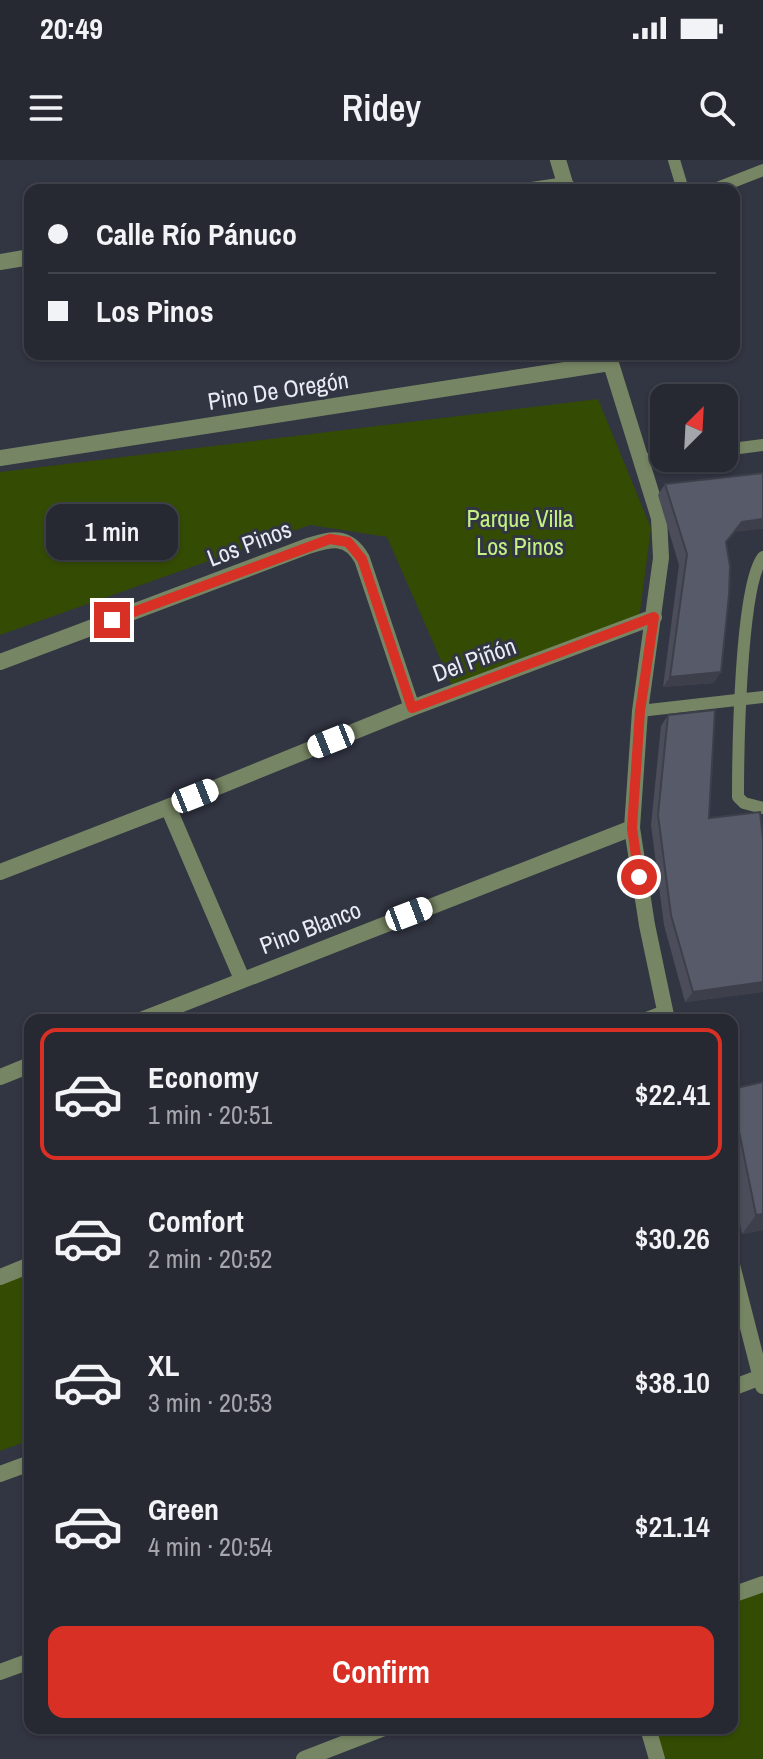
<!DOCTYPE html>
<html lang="en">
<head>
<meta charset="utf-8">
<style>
  :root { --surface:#262832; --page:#32343e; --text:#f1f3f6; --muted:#a4a6ac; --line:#42444d; --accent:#d93025 }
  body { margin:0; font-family:"Archivo Narrow",sans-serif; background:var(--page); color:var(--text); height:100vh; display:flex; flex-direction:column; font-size:30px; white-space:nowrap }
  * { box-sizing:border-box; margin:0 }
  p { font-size:26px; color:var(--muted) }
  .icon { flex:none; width:44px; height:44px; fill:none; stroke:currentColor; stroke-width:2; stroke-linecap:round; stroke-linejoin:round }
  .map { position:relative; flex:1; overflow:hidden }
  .side { position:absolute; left:24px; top:854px; width:714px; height:720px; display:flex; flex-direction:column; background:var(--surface); border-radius:16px; box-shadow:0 2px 6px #0004,0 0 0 2px var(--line) }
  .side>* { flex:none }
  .top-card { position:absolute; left:24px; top:24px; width:716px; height:176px; border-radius:16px; box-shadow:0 2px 6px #0004,0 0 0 2px var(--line); display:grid; align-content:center; height:176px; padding:0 24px; background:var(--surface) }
  .needle { width:52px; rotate:24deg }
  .fabs { position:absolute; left:650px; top:224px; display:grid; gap:16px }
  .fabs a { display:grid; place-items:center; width:88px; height:88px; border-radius:16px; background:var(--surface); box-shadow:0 2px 6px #0004,0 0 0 2px var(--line); font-size:40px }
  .end { position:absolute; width:36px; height:36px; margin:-18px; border:10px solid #d93025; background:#fff; box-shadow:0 0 0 4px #fff }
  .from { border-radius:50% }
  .bubble { position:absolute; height:56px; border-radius:16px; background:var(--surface); box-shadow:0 2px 6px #0004,0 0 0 2px var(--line); font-size:26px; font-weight:600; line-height:56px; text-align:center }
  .car { position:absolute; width:24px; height:48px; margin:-24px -12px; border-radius:10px; box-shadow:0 0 6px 2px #0007; background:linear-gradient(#fff 24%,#345 0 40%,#fff 0 76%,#345 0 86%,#fff 0) }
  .top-card b { display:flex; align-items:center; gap:28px; height:76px; font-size:30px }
  .top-card b+b { border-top:2px solid var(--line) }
  .top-card i { width:20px; height:20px; background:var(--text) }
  ul { padding:14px 0 0; list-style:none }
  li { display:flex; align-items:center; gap:24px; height:132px; margin:0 16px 12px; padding:0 8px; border:4px solid transparent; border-radius:16px }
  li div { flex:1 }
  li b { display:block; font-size:30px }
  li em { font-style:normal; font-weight:600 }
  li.selected { border-color:var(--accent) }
  li>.icon { width:72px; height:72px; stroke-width:1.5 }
  .primary-button { display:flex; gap:16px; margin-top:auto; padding:16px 24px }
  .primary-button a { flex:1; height:92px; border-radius:16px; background:var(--accent); color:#fff; font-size:32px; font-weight:600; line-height:92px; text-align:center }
  .status { display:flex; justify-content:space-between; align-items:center; height:56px; padding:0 40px; background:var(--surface); direction:ltr }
  .status svg { height:22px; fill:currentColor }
  header { display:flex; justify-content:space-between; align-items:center; height:104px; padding:0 24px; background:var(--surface); font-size:36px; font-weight:600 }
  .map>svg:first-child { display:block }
  .green { fill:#344b04 }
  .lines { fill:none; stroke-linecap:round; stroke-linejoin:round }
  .service { stroke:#768563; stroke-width:12 }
  .minor { stroke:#768563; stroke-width:16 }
  .wall { fill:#4b4e5a }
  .shaded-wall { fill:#3d404a }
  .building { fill:#575b69; stroke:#3d404a; stroke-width:2 }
  .route { stroke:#d93025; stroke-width:10 }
  .labels { text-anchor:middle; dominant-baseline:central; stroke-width:6; stroke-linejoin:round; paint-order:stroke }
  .street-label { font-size:24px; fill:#e9ecf4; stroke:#323542 }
  .park-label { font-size:24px; fill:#c3f083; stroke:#323542 }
</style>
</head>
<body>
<div class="status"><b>20:49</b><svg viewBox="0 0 49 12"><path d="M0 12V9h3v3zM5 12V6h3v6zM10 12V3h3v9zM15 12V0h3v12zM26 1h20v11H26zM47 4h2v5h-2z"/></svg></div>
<header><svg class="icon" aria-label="menu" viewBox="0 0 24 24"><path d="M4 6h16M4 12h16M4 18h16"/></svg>Ridey<svg class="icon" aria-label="search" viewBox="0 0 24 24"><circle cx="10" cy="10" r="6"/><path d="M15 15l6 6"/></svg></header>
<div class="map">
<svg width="763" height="1599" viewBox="0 0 763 1599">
  <rect width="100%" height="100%" fill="#323542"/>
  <path class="green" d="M 598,239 L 651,368 L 639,460 L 453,528 L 387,377 L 310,365 L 0,475 L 0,312 Z
    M 30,1113 L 30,1280 L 0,1291 L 0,1124 Z
    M 763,1431 L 763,1599 L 664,1599 L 656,1568 L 732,1568 L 732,1442 Z"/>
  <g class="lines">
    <path class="service" d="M 674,0 L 683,30
      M 712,30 L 763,10
      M 724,290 L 763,285
      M 641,300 L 664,297
      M 763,397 C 740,425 738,594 738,637 L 744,643 L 763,648
      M 640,551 L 763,537"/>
    <path class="minor" d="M 558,0 L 567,30
      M 532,30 L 566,25
      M 0,102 L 30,97
      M 608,194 L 659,358 L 661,398 L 640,551 L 632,668 L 647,765 L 667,860
      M 0,298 L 610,203
      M 0,502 L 308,386 C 331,379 348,374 362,399 L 412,548
      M 168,647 L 242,819
      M 0,712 L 168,647 L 412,548 L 654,457
      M 141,860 L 632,668
      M 647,860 L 665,853
      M 0,917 L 30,905
      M 732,1105 L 763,1226
      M 0,1117 L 30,1105
      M 732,1228 L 761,1217
      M 0,1314 L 30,1303
      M 732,1435 L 763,1424
      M 0,1512 L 30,1501
      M 648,1568 L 657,1599
      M 304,1599 L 384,1568"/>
  </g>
  <path class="wall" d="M 665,324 L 735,372 L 726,383 L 714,523 L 663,527 L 679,405 L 658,335 Z
    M 668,555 L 709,658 L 763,680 L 763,832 L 685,842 L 664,765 L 651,665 L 661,566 Z
    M 763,922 L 763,1070 L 742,1074 L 732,1022 L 732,929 Z"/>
  <path class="shaded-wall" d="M 763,359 L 763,369 L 735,372 L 742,362 Z
    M 721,512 L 714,523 L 663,527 L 670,517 Z
    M 763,822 L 763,832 L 685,842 L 693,832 Z
    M 763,1054 L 763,1070 L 742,1074 L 756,1055 Z"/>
  <path class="building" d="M 763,313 L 763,359 L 742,362 L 726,382 L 730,406 L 729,435 L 721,512 L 670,517 L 687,394 L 665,324 Z
    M 715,550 L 709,658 L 760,652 L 763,680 L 763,822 L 693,832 L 671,755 L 658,655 L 668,555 Z
    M 763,922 L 763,1054 L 756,1055 L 732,937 L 732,929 Z"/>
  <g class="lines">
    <path class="route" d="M 112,460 L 330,379 L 348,382 L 362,399 L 412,548 L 654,457 L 640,551 L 632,668 L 639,717"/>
  </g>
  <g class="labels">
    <g class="street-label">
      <text transform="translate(278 230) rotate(-9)">Pino De Oregón</text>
      <text transform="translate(249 383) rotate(-21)">Los Pinos</text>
      <text transform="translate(474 499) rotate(-20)">Del Piñón</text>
      <text transform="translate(310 767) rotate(-21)">Pino Blanco</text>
    </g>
    <g class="park-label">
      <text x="520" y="358">Parque Villa<tspan x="520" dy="28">Los Pinos</tspan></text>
    </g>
  </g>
</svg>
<div class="fabs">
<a><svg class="needle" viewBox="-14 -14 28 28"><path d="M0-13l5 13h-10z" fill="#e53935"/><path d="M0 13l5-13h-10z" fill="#a4a6ac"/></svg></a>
</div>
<i class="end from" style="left:639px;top:717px"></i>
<i class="end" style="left:112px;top:460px"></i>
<div class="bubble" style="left:46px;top:344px;width:132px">1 min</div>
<i class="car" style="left:331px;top:581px;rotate:248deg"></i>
<i class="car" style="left:195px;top:636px;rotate:68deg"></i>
<i class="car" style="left:409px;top:754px;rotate:69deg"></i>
<div class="top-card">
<b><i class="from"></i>Calle Río Pánuco</b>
<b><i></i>Los Pinos</b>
</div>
<section class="side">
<ul>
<li class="selected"><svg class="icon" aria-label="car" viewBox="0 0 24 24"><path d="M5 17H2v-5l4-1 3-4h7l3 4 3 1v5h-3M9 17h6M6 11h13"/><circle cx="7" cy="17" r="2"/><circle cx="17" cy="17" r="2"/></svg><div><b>Economy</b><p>1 min · 20:51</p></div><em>$22.41</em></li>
<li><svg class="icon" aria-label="car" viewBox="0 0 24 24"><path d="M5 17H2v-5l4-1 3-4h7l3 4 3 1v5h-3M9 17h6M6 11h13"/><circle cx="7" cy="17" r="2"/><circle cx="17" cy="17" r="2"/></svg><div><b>Comfort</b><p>2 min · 20:52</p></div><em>$30.26</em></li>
<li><svg class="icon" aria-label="car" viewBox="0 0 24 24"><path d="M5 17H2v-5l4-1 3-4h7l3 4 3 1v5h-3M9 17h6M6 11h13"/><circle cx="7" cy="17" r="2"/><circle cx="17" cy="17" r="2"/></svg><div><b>XL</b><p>3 min · 20:53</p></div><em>$38.10</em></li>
<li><svg class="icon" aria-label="car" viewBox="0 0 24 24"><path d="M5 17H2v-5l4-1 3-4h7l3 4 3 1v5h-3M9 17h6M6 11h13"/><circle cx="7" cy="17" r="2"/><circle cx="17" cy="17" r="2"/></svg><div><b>Green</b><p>4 min · 20:54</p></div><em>$21.14</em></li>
</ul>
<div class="primary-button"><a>Confirm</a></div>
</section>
</div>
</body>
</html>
